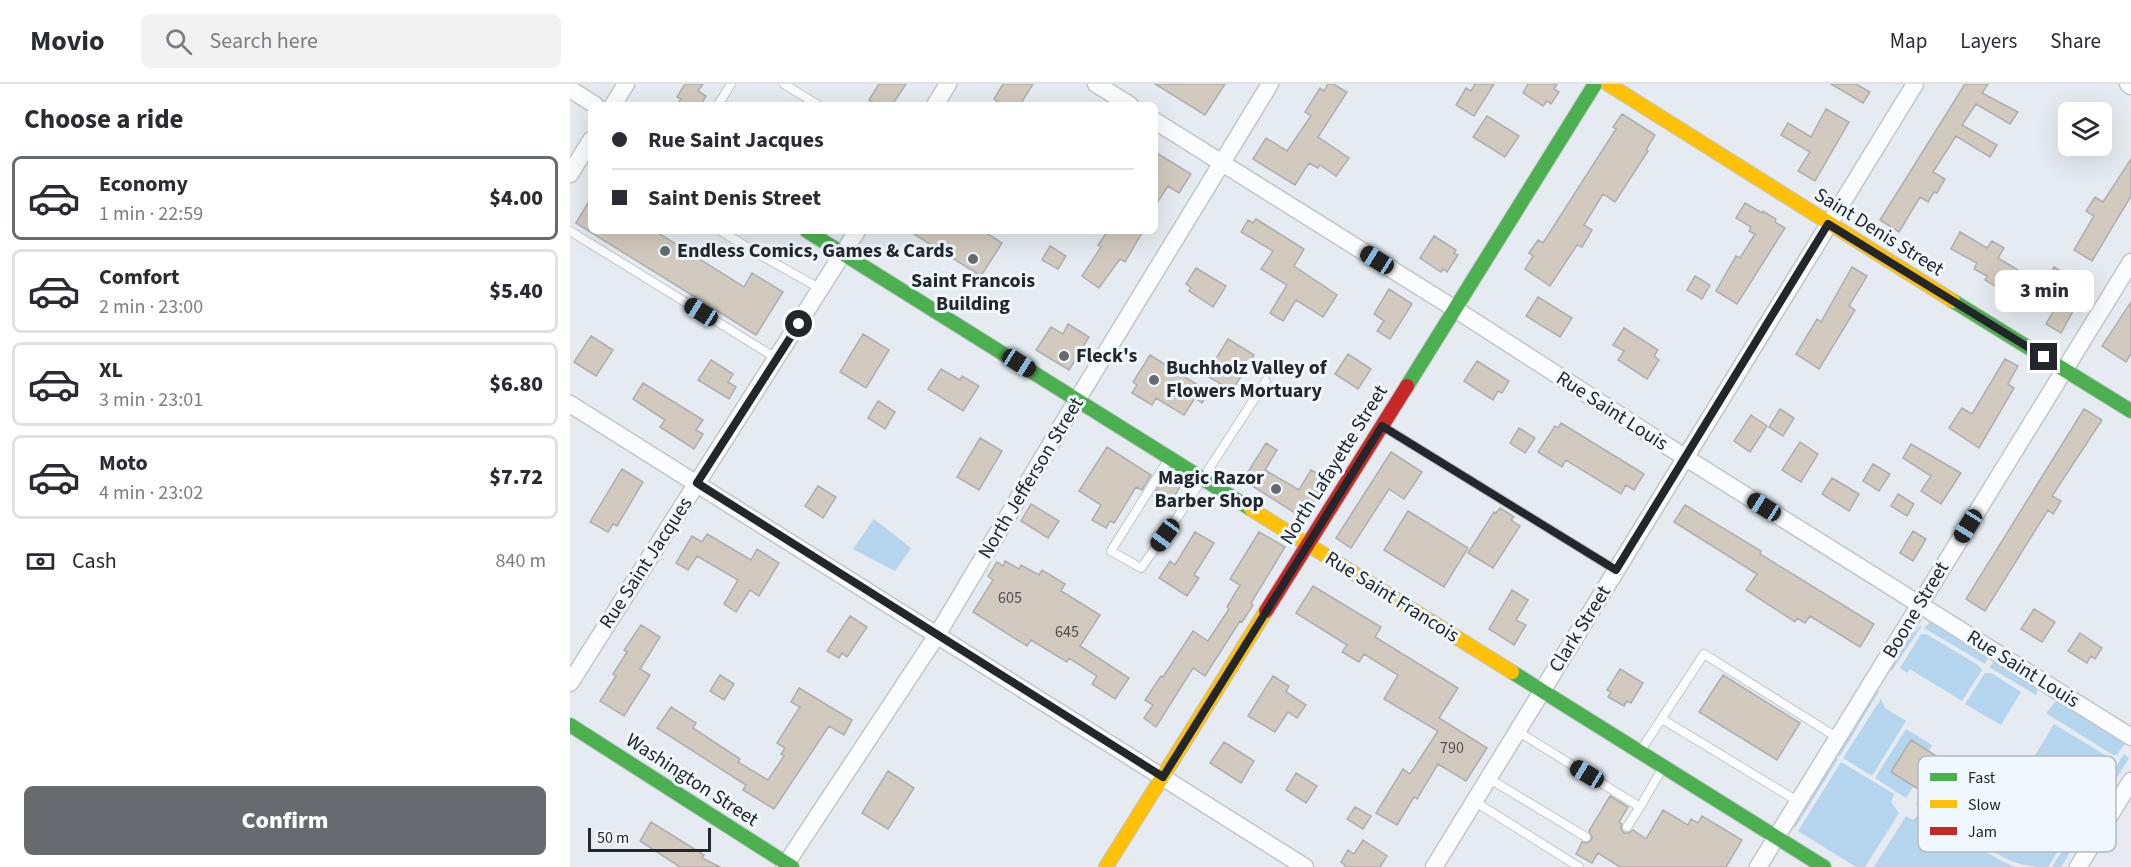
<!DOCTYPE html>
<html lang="en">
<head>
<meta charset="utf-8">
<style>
  :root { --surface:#fff; --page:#f2f2f3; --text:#2b2b33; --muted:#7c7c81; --line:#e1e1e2; --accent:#676b6f }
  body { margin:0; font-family:"Source Sans 3",sans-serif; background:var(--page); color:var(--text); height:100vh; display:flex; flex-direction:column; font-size:22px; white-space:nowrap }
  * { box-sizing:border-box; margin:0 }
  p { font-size:20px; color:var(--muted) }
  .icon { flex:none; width:33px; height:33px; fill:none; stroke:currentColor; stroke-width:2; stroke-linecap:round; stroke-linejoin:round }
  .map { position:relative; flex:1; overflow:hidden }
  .drawer { display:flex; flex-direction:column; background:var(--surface); width:570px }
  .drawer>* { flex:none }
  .banner { position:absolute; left:18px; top:18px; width:570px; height:132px; border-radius:9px; box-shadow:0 6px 24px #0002; display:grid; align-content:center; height:132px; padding:0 24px; background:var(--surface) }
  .tools { position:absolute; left:1488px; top:18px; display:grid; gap:12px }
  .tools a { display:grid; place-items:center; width:54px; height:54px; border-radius:9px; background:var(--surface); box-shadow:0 6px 24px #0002; font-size:30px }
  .scale { position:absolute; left:18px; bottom:15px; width:123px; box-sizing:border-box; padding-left:6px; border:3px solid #23262a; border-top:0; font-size:16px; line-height:21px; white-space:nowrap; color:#23262a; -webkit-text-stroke:4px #f0f8ff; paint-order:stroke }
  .end { position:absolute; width:27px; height:27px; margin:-14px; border:8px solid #23262a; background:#fff; box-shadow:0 0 0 3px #fff }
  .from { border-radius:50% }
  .bubble { position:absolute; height:42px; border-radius:9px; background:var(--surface); box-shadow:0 6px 24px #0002; font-size:20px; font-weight:800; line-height:42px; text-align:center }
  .car { position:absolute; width:18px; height:36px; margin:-18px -9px; border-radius:8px; box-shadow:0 0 4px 2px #0007; background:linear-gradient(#222 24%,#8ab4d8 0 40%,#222 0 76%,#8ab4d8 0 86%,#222 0) }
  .banner b { display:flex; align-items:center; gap:21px; height:57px; font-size:22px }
  .banner b+b { border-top:2px solid var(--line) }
  .banner i { width:15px; height:15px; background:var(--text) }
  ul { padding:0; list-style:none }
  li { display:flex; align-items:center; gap:18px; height:84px; margin:0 12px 9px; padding:0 12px; border:3px solid var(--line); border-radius:9px }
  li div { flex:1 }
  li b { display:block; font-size:22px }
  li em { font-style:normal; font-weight:800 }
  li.active { border-color:var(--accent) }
  li>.icon { width:54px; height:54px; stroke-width:1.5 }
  h2 { padding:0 24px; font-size:27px; line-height:72px }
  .pay { display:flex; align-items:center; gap:15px; height:66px; padding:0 24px; font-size:22px }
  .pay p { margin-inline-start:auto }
  .action { display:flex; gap:12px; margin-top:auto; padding:12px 24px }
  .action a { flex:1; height:69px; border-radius:9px; background:var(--accent); color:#fff; font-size:24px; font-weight:800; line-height:69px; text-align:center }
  header { display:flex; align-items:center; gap:36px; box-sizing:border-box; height:84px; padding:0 30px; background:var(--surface); border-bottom:2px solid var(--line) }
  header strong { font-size:28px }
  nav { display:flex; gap:33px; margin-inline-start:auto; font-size:21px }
  .search { width:420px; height:54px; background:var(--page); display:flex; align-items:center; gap:15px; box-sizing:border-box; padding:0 21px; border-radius:9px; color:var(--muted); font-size:22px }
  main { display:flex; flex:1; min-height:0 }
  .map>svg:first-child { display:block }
  .green { fill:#b5d4ed }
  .building { fill:#d2cabe; stroke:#acaeaf; stroke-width:1.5 }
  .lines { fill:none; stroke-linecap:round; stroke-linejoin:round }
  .lane-casing { stroke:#c2c6ca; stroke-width:10 }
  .street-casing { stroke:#c2c6ca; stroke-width:19 }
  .fast-casing { stroke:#c2c6ca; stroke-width:16 }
  .slow-casing { stroke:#c2c6ca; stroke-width:16 }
  .jam-casing { stroke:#c2c6ca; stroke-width:16 }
  .lane { stroke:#fbfcfd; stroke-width:8 }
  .street { stroke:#fbfcfd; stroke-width:16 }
  .fast { stroke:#4caf50; stroke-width:14 }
  .slow { stroke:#ffc107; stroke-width:14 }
  .jam { stroke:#c62828; stroke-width:14 }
  .route { stroke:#23262a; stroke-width:8 }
  .poi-dot { fill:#676b6f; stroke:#f0f8ff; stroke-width:2 }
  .labels { text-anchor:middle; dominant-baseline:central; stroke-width:6; stroke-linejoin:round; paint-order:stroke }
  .number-label { font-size:16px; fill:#4f4f4f }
  .street-label { font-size:20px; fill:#23262a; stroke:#f0f8ff }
  .poi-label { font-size:20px; font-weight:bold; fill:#23262a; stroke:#f0f8ff; text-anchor:start }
  .key { fill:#f0f8ff; stroke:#b2b9bf; stroke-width:1.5 }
  .key-label { font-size:16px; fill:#23262a }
</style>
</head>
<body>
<header>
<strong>Movio</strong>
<div class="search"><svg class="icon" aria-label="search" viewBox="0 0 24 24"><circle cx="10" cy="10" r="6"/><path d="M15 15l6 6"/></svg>Search here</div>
<nav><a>Map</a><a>Layers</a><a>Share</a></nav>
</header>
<main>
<section class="drawer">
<h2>Choose a ride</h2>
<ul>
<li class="active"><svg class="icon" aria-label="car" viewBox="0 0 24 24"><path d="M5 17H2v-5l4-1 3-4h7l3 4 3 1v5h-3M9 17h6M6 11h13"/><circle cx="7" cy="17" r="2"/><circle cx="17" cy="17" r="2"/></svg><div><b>Economy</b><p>1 min · 22:59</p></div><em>$4.00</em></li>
<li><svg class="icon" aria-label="car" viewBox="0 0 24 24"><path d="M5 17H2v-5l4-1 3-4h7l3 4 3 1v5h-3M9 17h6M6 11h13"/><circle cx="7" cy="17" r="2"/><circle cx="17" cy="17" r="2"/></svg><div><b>Comfort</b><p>2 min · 23:00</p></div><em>$5.40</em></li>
<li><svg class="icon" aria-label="car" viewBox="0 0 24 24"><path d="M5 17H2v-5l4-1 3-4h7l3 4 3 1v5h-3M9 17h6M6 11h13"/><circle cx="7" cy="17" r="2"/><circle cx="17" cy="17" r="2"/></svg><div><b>XL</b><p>3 min · 23:01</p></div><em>$6.80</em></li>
<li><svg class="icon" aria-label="car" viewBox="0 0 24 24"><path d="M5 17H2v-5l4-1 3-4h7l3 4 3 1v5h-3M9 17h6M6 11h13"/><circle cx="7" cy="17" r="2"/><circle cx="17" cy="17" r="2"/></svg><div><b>Moto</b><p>4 min · 23:02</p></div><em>$7.72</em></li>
</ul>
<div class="pay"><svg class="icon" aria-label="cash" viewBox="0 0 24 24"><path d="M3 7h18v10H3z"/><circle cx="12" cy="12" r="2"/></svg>Cash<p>840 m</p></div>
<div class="action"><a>Confirm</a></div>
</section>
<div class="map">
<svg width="1561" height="783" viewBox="0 0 1561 783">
  <rect width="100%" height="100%" fill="#e5ebf0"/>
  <path class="green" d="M 304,435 L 341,464 L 325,487 L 283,465 Z
    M 1360,538 L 1418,574 L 1415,580 L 1354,544 Z
    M 1351,541 L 1351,543 L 1321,588 L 1321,583 L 1340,554 Z
    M 1351,550 L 1356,550 L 1408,581 L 1412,586 L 1392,617 L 1340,585 L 1337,589 L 1330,584 Z
    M 1424,578 L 1468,605 L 1466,611 L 1419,583 Z
    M 1415,589 L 1421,589 L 1451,608 L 1431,641 L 1395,620 Z
    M 1309,607 L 1270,672 L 1267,670 L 1306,608 Z
    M 1311,615 L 1315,624 L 1336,637 L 1302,692 L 1273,674 Z
    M 1487,616 L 1555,659 L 1547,671 L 1543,671 L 1476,629 Z
    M 1484,640 L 1540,674 L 1543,678 L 1478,783 C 1450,783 1439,777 1415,763 L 1442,719 L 1443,703 L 1451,700 L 1453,691 Z
    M 1336,645 L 1362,661 L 1359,667 L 1341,656 L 1321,688 L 1344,702 L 1336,714 L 1305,694 Z
    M 1554,670 L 1559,674 L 1491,783 L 1482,783 Z
    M 1265,673 L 1268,675 L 1225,744 L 1223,742 L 1262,678 L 1265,676 Z
    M 1271,678 L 1324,710 L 1321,718 L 1329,729 L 1295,783 L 1286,783 L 1228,747 Z
    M 1353,708 L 1388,727 L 1384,734 L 1387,736 L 1383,742 L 1346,720 Z
    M 1352,728 L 1381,747 L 1378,753 L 1397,765 L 1401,759 L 1431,777 L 1445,783 L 1304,783 L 1336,732 L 1343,736 Z"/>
  <path class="building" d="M 115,0 L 133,0 L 128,7 L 136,12 L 131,21 L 107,21 L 111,15 L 107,13 Z
    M 309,0 L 336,0 L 322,21 L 307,21 L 299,16 Z
    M 433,0 L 463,0 L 450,21 L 433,21 L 424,15 Z
    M 585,0 L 655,0 L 635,31 Z
    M 758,0 L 763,0 L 777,8 L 748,53 L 779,74 L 766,92 L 750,81 L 748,84 L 739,79 L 725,101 L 683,75 L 696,54 L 717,67 L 741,32 L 735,28 L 750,4 L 754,7 Z
    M 905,0 L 924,0 L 904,32 L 886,21 L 896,4 L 901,7 Z
    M 958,0 L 987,0 L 984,5 L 989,8 L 981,20 L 977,17 L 973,22 L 953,9 Z
    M 1261,0 L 1286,0 L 1300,8 L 1293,19 Z
    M 1395,0 L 1418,0 L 1412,9 L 1448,28 L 1440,40 L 1406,20 L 1392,41 L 1427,61 L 1420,73 L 1386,52 L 1363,88 L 1375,95 L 1367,109 L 1364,108 L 1358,118 L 1350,113 L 1329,148 L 1310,136 Z
    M 1256,25 L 1279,38 L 1245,97 L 1228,87 L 1240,68 L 1211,51 L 1218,39 L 1241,53 Z
    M 1052,30 L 1085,51 L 1076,66 L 1078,67 L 1045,118 L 1033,110 L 1014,141 L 1022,146 L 1012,163 L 1007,161 L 980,202 L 955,185 L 963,172 L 959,169 L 968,156 L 973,159 L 1046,45 L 1043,43 Z
    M 917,32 L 949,52 L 935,73 L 903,53 Z
    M 585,68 L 621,90 L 609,109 L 598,102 L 585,122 Z
    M 1561,75 L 1561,112 L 1522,177 L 1504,166 L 1524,132 L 1516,127 L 1525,113 L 1533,118 Z
    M 21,114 L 21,147 L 85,147 L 174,203 L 182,189 L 213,208 L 186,251 L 6,139 Z
    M 1175,119 L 1192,129 L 1193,127 L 1206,135 L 1205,138 L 1215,144 L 1167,220 L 1146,207 L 1166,172 L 1170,174 L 1185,150 L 1179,147 L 1181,143 L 1166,134 Z
    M 686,135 L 734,165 L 724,182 L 767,211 L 753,233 L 726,216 L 713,237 L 700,229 L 717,201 L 691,185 L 703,167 L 671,148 L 678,136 L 683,139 Z
    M 339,147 L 413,147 L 432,159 L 411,192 Z
    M 538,147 L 573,147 L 555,178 L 550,175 L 529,204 L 512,192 L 531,163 L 528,161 Z
    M 1390,148 L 1417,164 L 1422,157 L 1434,164 L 1428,174 L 1453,189 L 1440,211 L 1415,196 L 1417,192 L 1404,185 L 1407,179 L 1381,165 Z
    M 864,152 L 886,166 L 884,169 L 888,171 L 877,188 L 873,185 L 871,188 L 850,174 Z
    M 480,162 L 496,172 L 488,185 L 472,176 Z
    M 1282,183 L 1297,192 L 1279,222 L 1285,226 L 1249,285 L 1226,270 L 1247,235 L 1251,238 Z
    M 1484,183 L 1496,190 L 1484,210 L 1472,203 Z
    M 626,184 L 656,202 L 643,223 L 619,207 L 621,204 L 616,200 Z
    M 1125,192 L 1140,201 L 1132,215 L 1117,206 Z
    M 819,205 L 842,220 L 820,255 L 807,247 L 814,237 L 804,230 Z
    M 968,213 L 1002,234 L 990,253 L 956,232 Z
    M 1561,218 L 1561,270 L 1556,278 L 1532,262 Z
    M 1488,219 L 1503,227 L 1491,249 L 1476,240 Z
    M 498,240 L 519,253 L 499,286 L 466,266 L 481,243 L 493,250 Z
    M 1054,244 L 1088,266 L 1084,272 L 1089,276 L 1077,295 L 1048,276 L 1054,267 L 1043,261 Z
    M 293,250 L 319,266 L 296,304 L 270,288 Z
    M 21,252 L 43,266 L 26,292 L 4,278 Z
    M 658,255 L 684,271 L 662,307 L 636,291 Z
    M 778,270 L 801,285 L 788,305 L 765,290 Z
    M 580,271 L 639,308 L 632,319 L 625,314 L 614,331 L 586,314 L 582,321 L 562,309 L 567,301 L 563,298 Z
    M 1435,275 L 1448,282 L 1438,300 L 1444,304 L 1409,364 L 1379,344 L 1392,324 L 1402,330 Z
    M 141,276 L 163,290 L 158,298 L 166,303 L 159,315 L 128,296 Z
    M 907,277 L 939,297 L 932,309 L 928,307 L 923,316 L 894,297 Z
    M 371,285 L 390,296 L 392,292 L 409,302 L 393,327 L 358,305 Z
    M 73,299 L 133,336 L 126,346 L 133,350 L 124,365 L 90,343 L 95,336 L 63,315 Z
    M 308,317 L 325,328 L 315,345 L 298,334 Z
    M 1210,325 L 1224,334 L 1213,352 L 1199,343 Z
    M 1514,325 L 1532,336 L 1482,412 L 1491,417 L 1483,430 L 1478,426 L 1415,527 L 1396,515 Z
    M 1181,331 L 1197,342 L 1180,368 L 1164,357 Z
    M 991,339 L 1074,390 L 1064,406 L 1056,401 L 1051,410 L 996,376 L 992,383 L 968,368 L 985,342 L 988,344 Z
    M 949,344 L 965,354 L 955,369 L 940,359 Z
    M 410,354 L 432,367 L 409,406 L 387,393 Z
    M 1230,358 L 1248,370 L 1231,398 L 1212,386 Z
    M 696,359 L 707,366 L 695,386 L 729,406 L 741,386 L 758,395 L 733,434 L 673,396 Z
    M 1341,360 L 1391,389 L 1371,420 L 1351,407 L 1361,392 L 1333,374 Z
    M 537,363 L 581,391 L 572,406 L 566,403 L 544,439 L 540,437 L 536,444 L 522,436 L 531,421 L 509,407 Z
    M 821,368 L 852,388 L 834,415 L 819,405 L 781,464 L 766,454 Z
    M 1303,380 L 1320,390 L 1309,407 L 1293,397 Z
    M 52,385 L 73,398 L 47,442 L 43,440 L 38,448 L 20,438 Z
    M 600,391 L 612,399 L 599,422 L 583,412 L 592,397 L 595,399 Z
    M 1262,394 L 1289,410 L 1279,427 L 1252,410 Z
    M 248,402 L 266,413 L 253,434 L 235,422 Z
    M 1328,410 L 1344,420 L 1337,432 L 1321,422 Z
    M 461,420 L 489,437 L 478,454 L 451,437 Z
    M 1115,421 L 1191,467 L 1190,470 L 1304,540 L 1290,563 L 1240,532 L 1235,539 L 1227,534 L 1225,538 L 1176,506 L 1187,490 L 1104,438 Z
    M 930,424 L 944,433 L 941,436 L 950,442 L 923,484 L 898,469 L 924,428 L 926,429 Z
    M 838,427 L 898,464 L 874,503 L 814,466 Z
    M 1343,447 L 1356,455 L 1343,477 L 1330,469 Z
    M 625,448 L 644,459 L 624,491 L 629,494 L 617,512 L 589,494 L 600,477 L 605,481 Z
    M 689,448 L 715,463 L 681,519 L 683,521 L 672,538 L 670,537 L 635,592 L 623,584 L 586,643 L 574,634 L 583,621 L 575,616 L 591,592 L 593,593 L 623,547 L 638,557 L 659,525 L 657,523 L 670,501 L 660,495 Z
    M 137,450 L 181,476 L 187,465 L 209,479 L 189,512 L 180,506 L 166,528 L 154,520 L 168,496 L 127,472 L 118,486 L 106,479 L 122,452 L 132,458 Z
    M 435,477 L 449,485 L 451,481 L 469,491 L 472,486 L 495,500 L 491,507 L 530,531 L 510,562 L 559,594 L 545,615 L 522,600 L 527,592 L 499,574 L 497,578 L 461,556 L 457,562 L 403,528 L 423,496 L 418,492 L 427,478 L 433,482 Z
    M 743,502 L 811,543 L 805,553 L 888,604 L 869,634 L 917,664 L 896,697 L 868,680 L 847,715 L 844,713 L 827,741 L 806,729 L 833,685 L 840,690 L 868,647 L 814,615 L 828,591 L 794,570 L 789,578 L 772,568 L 777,561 L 726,529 Z
    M 942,506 L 958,516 L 946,536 L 956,541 L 944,561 L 919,545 Z
    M 1464,525 L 1485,538 L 1472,558 L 1451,545 Z
    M 280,532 L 297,543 L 277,573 L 272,569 L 269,574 L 257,567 Z
    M 71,541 L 90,553 L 70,585 L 80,591 L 54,632 L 30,617 L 46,592 L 43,590 L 57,568 L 54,566 Z
    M 1510,549 L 1532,564 L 1525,575 L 1521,572 L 1517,579 L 1498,567 Z
    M 1050,585 L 1073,599 L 1061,619 L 1057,617 L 1054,622 L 1038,613 L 1041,608 L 1037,606 Z
    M 150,591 L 164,600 L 154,616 L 140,607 Z
    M 1153,591 L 1230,639 L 1207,676 L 1129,628 Z
    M 703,592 L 719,602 L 716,608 L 736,621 L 727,634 L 718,628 L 705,648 L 678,632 Z
    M 229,604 L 282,636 L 274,651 L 259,642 L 204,725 L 173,706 L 176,701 L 87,644 L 101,623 L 126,639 L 123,644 L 170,675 L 168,678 L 198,696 L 214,672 L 211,670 L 215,664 L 207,659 L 230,623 L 221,618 Z
    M 1341,656 L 1407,698 L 1410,693 L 1438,710 L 1412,753 L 1408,750 L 1405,755 L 1383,742 L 1387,736 L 1384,735 L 1387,729 L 1321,688 Z
    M 654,658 L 684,677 L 671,699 L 640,679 Z
    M 318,687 L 344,704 L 318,745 L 292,729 Z
    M 726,689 L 747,702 L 736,719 L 716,706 Z
    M 1040,712 L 1058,723 L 1049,738 L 1052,740 L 1051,745 L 1054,749 L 1059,749 L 1063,746 L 1076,755 L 1093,726 L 1118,741 L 1121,735 L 1128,739 L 1132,732 L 1172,756 L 1156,783 L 1050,783 L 1028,769 L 1022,779 L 1006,770 L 1012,758 L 1016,759 L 1021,757 L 1022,753 L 1019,747 Z
    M 785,723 L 801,732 L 793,745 L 777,735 Z
    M 81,738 L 134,771 L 132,774 L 150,783 L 110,783 L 70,757 Z
    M 793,756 L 817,772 L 810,783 L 775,783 L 776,782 L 771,778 L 778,766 L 784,770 Z"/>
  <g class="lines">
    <g class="lane-casing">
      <path id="lane" d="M 214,0 L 248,21
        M 148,21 L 161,0
        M 0,147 L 206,274
        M 151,147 L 185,168 L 251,205
        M 812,342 L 1046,486
        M 598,376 L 541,467 L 571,484 L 607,434 L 696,297
        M 1092,635 L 1229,718
        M 947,647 L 1070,723 L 1092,685
        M 1071,666 L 1134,570 L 1268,654
        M 918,694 L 1016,753
        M 904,717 L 1009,783
        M 1057,743 L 1070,723"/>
    </g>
    <g class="street-casing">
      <path id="street" d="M 526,0 L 560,21
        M 1558,0 L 1561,2
        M 0,5 L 25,21
        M 43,21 L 56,0
        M 365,21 L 378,0
        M 585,37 L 885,225 L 1116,374 L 1561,653
        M 0,90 L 21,56
        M 0,320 L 735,783
        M 0,599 L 287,147
        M 214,783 L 367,551 L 507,316 L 700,0
        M 864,783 L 1345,0
        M 1188,783 L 1561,178
        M 1508,783 L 1561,697"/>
    </g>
    <g class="fast-casing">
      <path id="fast" d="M 237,147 L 681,425
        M 1383,217 L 1561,327
        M 837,302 L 1025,0
        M 942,588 L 1254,783
        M 0,641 L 222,783"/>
    </g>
    <g class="slow-casing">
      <path id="slow" d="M 1038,0 L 1383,217
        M 681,425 L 942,588
        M 536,783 L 696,527"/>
    </g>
    <g class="jam-casing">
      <path id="jam" d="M 696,527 L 837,302"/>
    </g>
    <use href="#lane" class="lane"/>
    <use href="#street" class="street"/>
    <use href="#fast" class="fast"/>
    <use href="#slow" class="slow"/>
    <use href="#jam" class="jam"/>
  </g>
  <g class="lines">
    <path class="route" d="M 229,240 L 127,399 L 593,693 L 812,342 L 1046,486 L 1258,140 L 1474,273"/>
  </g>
  <g class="poi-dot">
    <circle cx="95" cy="167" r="6"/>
    <circle cx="403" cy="175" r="6"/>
    <circle cx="494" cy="272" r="6"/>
    <circle cx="584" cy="296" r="6"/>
    <circle cx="706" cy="405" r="6"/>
  </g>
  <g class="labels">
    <g class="number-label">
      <text x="440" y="514">605</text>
      <text x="497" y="548">645</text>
      <text x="882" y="664">790</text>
    </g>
    <g class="street-label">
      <text transform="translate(1309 148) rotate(32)">Saint Denis Street</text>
      <text transform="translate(1042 327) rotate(33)">Rue Saint Louis</text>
      <text transform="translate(764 381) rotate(-58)">North Lafayette Street</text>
      <text transform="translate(461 394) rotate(-59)">North Jefferson Street</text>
      <text transform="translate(76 479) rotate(-57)">Rue Saint Jacques</text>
      <text transform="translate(822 513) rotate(32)">Rue Saint Francois</text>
      <text transform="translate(1346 526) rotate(-59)">Boone Street</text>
      <text transform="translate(1010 545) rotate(-58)">Clark Street</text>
      <text transform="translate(1453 585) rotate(32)">Rue Saint Louis</text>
      <text transform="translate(122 696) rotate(33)">Washington Street</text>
    </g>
    <g class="poi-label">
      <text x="107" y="167">Endless Comics, Games &amp; Cards</text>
      <text x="403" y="197" text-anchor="middle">Saint Francois<tspan x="403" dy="23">Building</tspan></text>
      <text x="506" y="272">Fleck's</text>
      <text x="596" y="284">Buchholz Valley of<tspan x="596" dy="23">Flowers Mortuary</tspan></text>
      <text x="694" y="394" text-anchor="end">Magic Razor<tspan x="694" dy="23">Barber Shop</tspan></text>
    </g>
  </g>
  <rect x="1348" y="672" width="198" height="96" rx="9" class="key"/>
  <rect x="1360" y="689" width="27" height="8" fill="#4caf50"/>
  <rect x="1360" y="716" width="27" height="8" fill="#ffc107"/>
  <rect x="1360" y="743" width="27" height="8" fill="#c62828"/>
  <g class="key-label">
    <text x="1398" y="699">Fast</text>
    <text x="1398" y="726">Slow</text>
    <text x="1398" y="753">Jam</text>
  </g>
</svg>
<div class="tools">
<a><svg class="icon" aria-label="layers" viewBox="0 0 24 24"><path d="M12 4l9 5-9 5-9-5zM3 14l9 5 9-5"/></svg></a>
</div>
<div class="scale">50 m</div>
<i class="end from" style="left:229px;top:240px"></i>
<i class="end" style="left:1474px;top:273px"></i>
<div class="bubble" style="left:1425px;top:186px;width:99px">3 min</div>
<i class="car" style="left:807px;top:176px;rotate:302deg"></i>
<i class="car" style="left:131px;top:228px;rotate:302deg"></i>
<i class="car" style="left:449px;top:279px;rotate:122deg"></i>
<i class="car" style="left:1194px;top:423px;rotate:302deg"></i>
<i class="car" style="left:1398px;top:442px;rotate:212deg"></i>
<i class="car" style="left:595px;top:451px;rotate:216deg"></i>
<i class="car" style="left:1017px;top:690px;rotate:301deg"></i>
<div class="banner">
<b><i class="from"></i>Rue Saint Jacques</b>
<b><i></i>Saint Denis Street</b>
</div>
</div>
</main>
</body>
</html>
